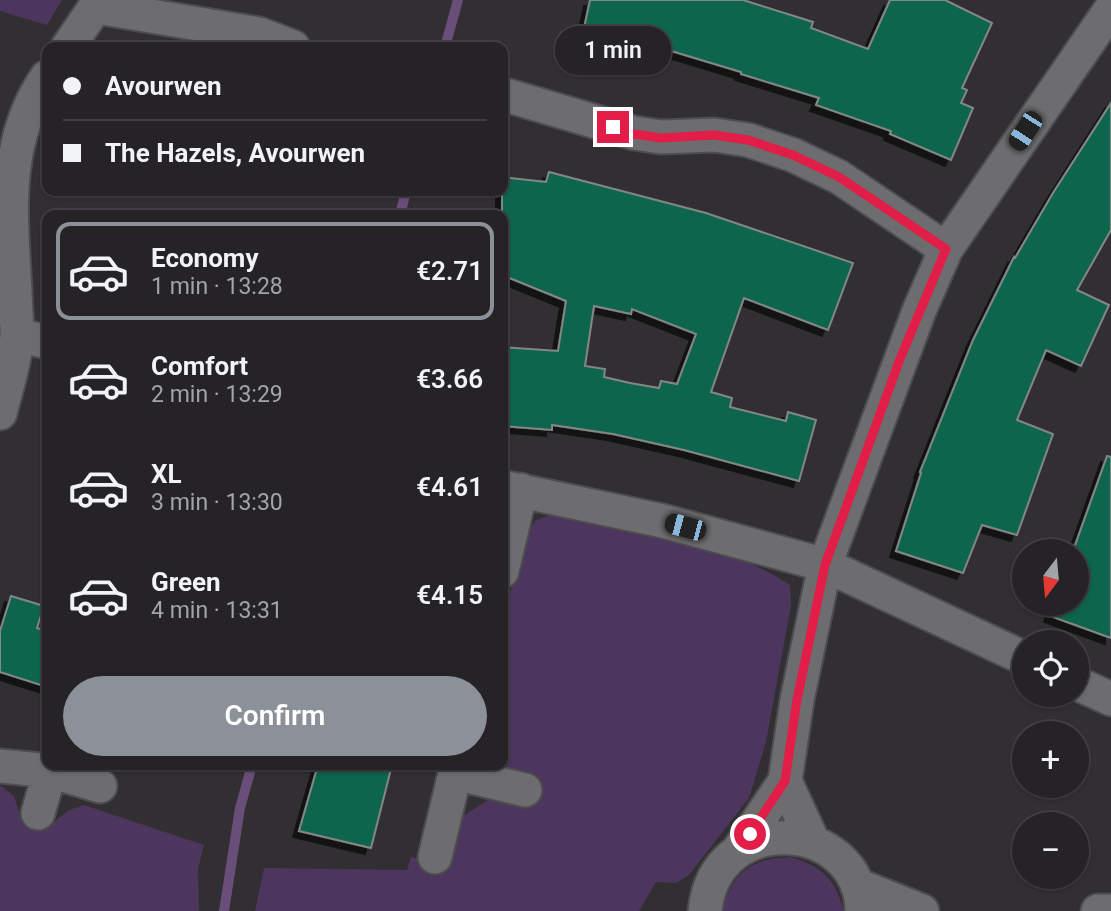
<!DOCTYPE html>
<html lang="en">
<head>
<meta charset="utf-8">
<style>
  :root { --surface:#252326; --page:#2d2b2e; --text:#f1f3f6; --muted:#a3a4a7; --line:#424043; --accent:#8c9099 }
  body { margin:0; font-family:Roboto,sans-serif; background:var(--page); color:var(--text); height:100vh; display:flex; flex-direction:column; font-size:26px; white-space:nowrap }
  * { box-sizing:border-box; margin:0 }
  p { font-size:23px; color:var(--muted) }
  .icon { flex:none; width:38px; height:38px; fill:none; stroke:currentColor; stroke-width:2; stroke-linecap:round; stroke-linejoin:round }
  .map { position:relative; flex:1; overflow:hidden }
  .sheet { position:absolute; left:42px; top:210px; width:466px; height:560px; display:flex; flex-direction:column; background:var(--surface); border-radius:14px; box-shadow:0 2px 5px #0004,0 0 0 2px var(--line) }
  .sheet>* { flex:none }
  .guide { position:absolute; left:42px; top:42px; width:466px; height:154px; border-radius:14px; box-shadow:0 2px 5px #0004,0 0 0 2px var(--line); display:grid; align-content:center; height:154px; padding:0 21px; background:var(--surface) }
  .needle { width:46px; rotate:196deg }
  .controls { position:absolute; left:1012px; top:539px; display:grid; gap:14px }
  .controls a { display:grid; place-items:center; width:77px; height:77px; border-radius:50%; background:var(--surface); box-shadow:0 2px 5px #0004,0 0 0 2px var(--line); font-size:35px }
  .end { position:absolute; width:32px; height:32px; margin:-16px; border:9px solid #e11d48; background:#fff; box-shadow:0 0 0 4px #fff }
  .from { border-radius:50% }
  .bubble { position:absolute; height:49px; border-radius:24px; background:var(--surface); box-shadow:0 2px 5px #0004,0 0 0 2px var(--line); font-size:23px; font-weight:600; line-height:49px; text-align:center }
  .car { position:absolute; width:21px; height:42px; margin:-21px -10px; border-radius:9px; box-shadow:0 0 5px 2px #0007; background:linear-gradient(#222 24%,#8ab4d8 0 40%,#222 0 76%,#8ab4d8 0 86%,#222 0) }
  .guide b { display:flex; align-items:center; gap:24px; height:66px; font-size:26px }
  .guide b+b { border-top:2px solid var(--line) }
  .guide i { width:18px; height:18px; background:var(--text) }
  ul { padding:12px 0 0; list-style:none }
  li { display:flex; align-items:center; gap:21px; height:98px; margin:0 14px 10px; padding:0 7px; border:4px solid transparent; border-radius:14px }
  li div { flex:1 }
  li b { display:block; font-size:26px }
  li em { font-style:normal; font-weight:600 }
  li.on { border-color:var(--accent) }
  li>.icon { width:63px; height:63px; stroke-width:1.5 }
  .cta { display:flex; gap:14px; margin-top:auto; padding:14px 21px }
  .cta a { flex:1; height:80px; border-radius:42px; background:var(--accent); color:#fff; font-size:28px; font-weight:600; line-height:80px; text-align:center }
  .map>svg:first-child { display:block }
  .green { fill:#4d365d }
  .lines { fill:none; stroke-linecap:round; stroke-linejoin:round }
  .stream { stroke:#6a4e7a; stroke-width:10 }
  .building { fill:#0d654d; stroke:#848786; stroke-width:2; fill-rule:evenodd; filter:url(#shadow) }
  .minor-casing { stroke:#4d4c4e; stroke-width:37 }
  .minor { stroke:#6d6c6e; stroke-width:33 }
  .route { stroke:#e11d48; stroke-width:9 }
</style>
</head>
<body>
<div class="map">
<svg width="1111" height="911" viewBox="0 0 1111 911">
  <defs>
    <filter id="shadow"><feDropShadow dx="-6" dy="6" stdDeviation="0" flood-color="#0009"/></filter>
  </defs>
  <rect width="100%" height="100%" fill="#312f32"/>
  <path class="green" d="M 0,0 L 62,0 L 47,25 L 0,11 Z
    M 560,512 C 636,530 725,542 790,585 L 791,605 L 766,742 L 749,798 L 689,875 L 676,883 L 656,882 L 639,911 L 255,911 L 264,868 L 407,870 L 411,857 L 449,864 L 463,816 L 488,800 L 525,804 L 532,776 L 502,764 L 502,629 L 522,541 L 536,520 Z
    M 0,785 L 14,796 L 23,825 L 45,829 L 69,810 L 84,805 L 204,845 L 198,869 L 199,911 L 0,911 Z
    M 791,857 C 823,867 835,879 844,911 L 722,911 C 732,872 752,858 791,857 Z"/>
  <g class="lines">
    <path class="stream" d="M 445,47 L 458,0
      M 400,215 L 406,191
      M 224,911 L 240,808 L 252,765"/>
  </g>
  <path class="building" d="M 590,0 L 743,0 L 813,22 L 811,28 L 868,49 L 890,0 L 945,0 L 992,23 L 962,88 L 967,90 L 961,103 L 973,108 L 951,160 L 890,134 L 891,131 L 816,105 L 819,98 L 741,74 L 741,72 L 668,50 L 583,33 Z
    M 1111,103 L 1111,230 L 1077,290 L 1109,305 L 1081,366 L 1046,350 L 1017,420 L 1053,434 L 1017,535 L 982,525 L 963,573 L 896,551 L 921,473 L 920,472 L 973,340 L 1014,257 L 1015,258 L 1053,193 Z
    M 549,172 L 706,213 L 853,263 L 828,330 L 744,298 L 711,392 L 732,398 L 730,407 L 786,421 L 788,412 L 816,420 L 799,481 L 684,450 L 613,434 L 552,425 L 552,430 L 502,426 L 502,347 L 558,351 L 566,301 L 502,275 L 502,177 L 546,182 ZM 594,306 L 631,314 L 632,309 L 696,334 L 677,384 L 661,381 L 659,388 L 630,383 L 604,377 L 605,369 L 585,366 Z
    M 1107,456 L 1111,457 L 1111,638 L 1050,616 L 1054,604 L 1076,604 L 1076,551 L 1073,551 Z
    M 11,596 L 44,606 L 37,628 L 47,631 L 47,687 L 0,672 L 0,631 Z
    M 318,765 L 392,765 L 371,848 L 299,831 Z"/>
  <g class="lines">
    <g class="minor-casing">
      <path id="minor" d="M 97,7 L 259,34 L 293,47
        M 68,47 L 100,0
        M 502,94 L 634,133 L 661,137 L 714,135 L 748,140 L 793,155 L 839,177 L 946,249
        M 17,335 L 47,342
        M 0,413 C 6,389 16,358 17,334 C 17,319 15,305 15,290 C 11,216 2,141 47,77
        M 502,487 L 663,521 L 825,565 L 1024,658
        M 502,571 L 521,490
        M 1076,683 L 1111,699
        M 0,766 L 50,771 L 100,786
        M 455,773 L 525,790
        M 785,781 L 813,842
        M 38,813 L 50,771
        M 738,851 L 785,781 L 797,700 L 825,565 L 919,311 L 946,249 L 1111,9
        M 435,857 L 457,765
        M 857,885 L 922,911
        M 705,911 C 715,808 861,819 862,911
        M 1098,911 L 1111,911"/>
    </g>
    <use href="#minor" class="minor"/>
  </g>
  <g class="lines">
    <path class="route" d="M 613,127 L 634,134 L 661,138 L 714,135 L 748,140 L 793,155 L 839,177 L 946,249 L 900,359 L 825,565 L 797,700 L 785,781 L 750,834"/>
  </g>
</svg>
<div class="controls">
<a><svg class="needle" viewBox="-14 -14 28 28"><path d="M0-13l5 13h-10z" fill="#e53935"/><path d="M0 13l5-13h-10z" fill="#a3a4a7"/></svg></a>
<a><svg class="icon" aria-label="locate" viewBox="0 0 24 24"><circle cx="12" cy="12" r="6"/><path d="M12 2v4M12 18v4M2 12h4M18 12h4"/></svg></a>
<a>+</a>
<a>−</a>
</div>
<i class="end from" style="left:750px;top:834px"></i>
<i class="end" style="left:613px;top:127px"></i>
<div class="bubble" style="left:555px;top:26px;width:116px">1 min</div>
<i class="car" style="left:1025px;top:131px;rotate:213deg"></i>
<i class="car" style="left:685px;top:527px;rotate:285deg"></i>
<div class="guide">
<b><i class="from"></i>Avourwen</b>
<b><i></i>The Hazels, Avourwen</b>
</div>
<section class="sheet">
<ul>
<li class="on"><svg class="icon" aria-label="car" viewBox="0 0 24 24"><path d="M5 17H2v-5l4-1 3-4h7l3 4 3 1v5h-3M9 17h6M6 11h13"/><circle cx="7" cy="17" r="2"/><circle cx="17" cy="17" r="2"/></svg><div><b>Economy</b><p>1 min · 13:28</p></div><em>€2.71</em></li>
<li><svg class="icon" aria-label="car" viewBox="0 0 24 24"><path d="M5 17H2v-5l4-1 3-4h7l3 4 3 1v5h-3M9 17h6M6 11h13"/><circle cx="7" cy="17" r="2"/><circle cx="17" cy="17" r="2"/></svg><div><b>Comfort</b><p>2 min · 13:29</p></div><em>€3.66</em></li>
<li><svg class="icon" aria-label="car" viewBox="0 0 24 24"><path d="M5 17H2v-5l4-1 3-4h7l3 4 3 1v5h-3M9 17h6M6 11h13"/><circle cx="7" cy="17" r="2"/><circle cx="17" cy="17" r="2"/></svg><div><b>XL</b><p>3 min · 13:30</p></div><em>€4.61</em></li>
<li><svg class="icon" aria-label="car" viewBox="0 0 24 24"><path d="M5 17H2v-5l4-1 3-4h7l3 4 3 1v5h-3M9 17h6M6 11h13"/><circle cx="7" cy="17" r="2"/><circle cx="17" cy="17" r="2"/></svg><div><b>Green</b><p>4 min · 13:31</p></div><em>€4.15</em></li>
</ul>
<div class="cta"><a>Confirm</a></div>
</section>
</div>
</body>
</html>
